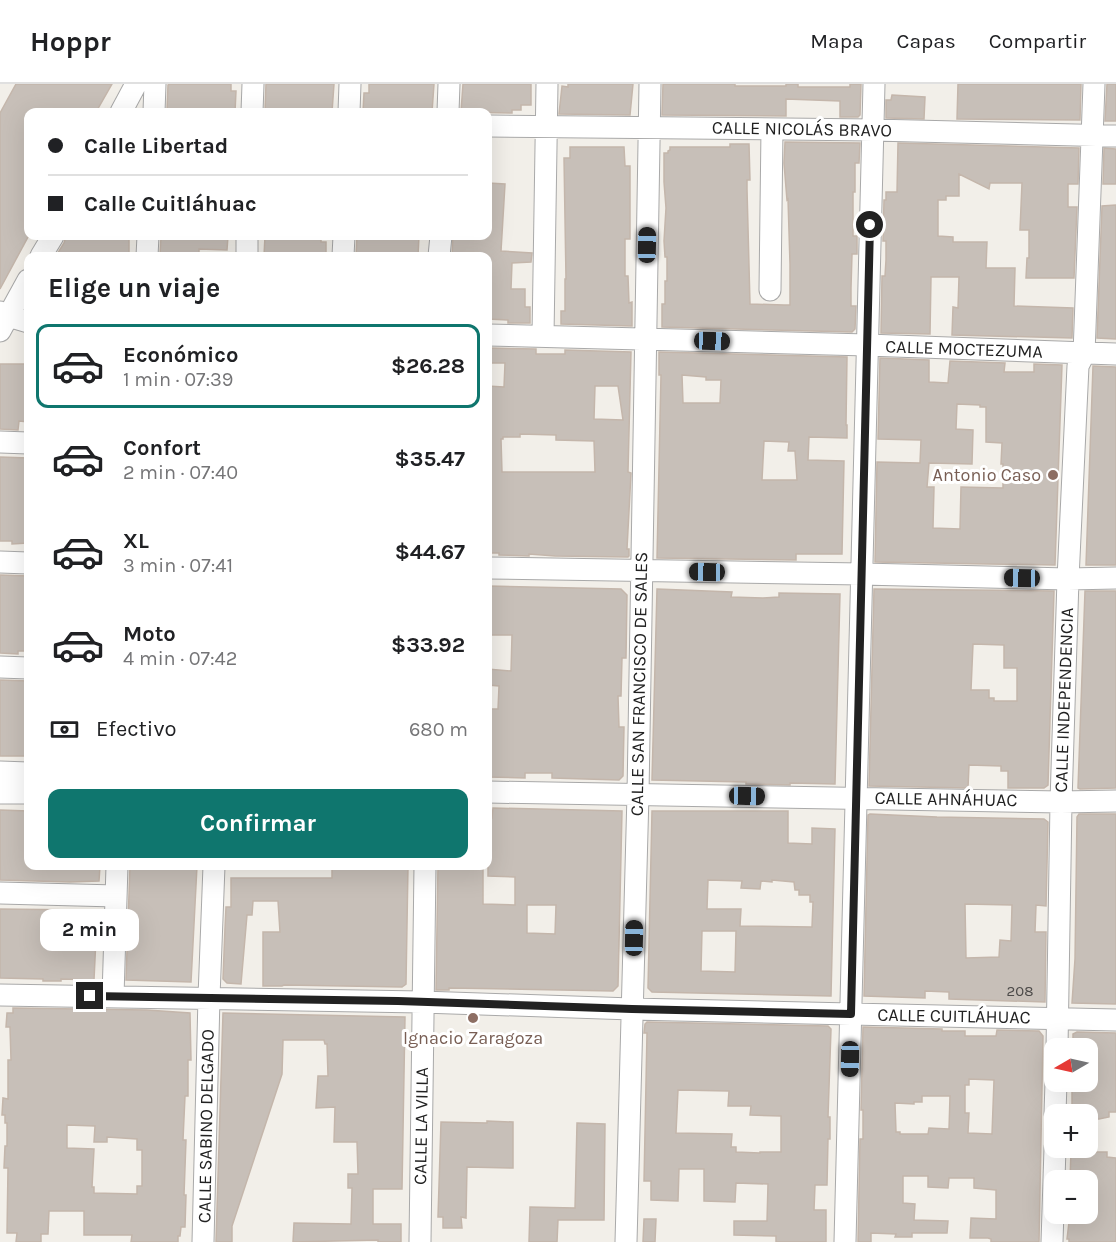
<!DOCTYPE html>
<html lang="es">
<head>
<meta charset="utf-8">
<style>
  :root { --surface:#fff; --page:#f6f6f6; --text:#202124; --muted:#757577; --line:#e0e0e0; --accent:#0f766e }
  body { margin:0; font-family:Karla,sans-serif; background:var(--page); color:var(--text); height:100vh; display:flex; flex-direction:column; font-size:22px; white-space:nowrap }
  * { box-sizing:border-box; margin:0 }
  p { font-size:20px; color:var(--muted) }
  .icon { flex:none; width:33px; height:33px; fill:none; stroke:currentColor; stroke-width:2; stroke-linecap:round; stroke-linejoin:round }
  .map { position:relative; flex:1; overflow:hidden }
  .details { position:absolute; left:24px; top:168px; width:468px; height:618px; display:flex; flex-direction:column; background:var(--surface); border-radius:12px; box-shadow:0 6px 24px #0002 }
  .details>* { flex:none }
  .banner { position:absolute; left:24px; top:24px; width:468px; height:132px; border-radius:12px; box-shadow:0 6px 24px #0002; display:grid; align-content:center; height:132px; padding:0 24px; background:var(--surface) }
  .needle { width:39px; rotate:261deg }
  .fabs { position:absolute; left:1044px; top:954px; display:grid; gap:12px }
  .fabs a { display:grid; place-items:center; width:54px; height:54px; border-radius:12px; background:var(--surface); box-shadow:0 6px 24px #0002; font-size:30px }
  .end { position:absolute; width:27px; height:27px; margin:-14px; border:8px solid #222; background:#fff; box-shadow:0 0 0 3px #fff }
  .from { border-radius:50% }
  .bubble { position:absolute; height:42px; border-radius:12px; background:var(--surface); box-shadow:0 6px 24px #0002; font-size:20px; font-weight:700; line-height:42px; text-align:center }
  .car { position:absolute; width:18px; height:36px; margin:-18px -9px; border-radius:8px; box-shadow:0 0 4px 2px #0007; background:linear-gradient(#222 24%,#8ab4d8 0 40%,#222 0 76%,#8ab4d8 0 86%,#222 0) }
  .banner b { display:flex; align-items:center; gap:21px; height:57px; font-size:22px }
  .banner b+b { border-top:2px solid var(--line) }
  .banner i { width:15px; height:15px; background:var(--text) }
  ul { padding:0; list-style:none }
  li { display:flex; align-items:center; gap:18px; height:84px; margin:0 12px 9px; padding:0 12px; border:3px solid transparent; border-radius:12px }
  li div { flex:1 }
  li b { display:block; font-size:22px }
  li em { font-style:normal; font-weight:700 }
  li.on { border-color:var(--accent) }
  li>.icon { width:54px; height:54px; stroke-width:1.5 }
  h2 { padding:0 24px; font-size:27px; line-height:72px }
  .pay { display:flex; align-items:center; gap:15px; height:66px; padding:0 24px; font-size:22px }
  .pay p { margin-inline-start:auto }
  .primary-button { display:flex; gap:12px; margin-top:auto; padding:12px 24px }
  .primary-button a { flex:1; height:69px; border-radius:12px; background:var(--accent); color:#fff; font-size:24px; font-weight:700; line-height:69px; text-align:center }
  header { display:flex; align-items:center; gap:36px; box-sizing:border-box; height:84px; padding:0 30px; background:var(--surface); border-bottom:2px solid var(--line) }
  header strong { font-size:28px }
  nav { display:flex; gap:33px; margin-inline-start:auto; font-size:21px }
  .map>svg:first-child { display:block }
  .building { fill:#c7bfb8; stroke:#c4b6ab; stroke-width:1.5; fill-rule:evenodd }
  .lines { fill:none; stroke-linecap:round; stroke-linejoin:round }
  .minor-casing { stroke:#a9a9a9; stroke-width:23 }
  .minor { stroke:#fff; stroke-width:21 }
  .route { stroke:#222; stroke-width:8 }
  .education-dot { fill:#8d6e63; stroke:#fff; stroke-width:2 }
  .labels { text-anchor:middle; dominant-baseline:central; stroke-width:6; stroke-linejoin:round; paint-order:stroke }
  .number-label { font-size:15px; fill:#4b4948 }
  .street-label { font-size:18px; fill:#222; stroke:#fff }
  .education-label { font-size:18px; fill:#785e54; stroke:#fff; text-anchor:end }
</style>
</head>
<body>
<header>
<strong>Hoppr</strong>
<nav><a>Mapa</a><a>Capas</a><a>Compartir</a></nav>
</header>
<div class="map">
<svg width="1116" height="1158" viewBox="0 0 1116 1158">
  <rect width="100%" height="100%" fill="#f2efe9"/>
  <path class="building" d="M 16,0 L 112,0 L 96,28 L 28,28 L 28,153 L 0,205 L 0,29 Z
    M 170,0 L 231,0 L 231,7 L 236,7 L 235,28 L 167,26 L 168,1 Z
    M 266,0 L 334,0 L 332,28 L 265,27 Z
    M 369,0 L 434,0 L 432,28 L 363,28 L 364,9 L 369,9 Z
    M 463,0 L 531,0 L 531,21 L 521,21 L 521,26 L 512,26 L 512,29 L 461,28 Z
    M 568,0 L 633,0 L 630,31 L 559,30 L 562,2 L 568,3 Z
    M 663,0 L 735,0 L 735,2 L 786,2 L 786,0 L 798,0 L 798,3 L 850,3 L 850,0 L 861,0 L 860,31 L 858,33 L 840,33 L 840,17 L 786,15 L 786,32 L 662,31 Z
    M 958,0 L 1081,0 L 1080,36 L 957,35 Z
    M 1107,0 L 1116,0 L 1116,37 L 1105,37 Z
    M 892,11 L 925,13 L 924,35 L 886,34 L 886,16 L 891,16 Z
    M 785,58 L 860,59 L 859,79 L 855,79 L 855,108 L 853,108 L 853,152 L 857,152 L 857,170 L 852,170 L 851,204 L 851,222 L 856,222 L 855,245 L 852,248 L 662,243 L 662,220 L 665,220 L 665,197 L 667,197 L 667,173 L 665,173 L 664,157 L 666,124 L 664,98 L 664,69 L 668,69 L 668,67 L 670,66 L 670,63 L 730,63 L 730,60 L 749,60 L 750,96 L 747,96 L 747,105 L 750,220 L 784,221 L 790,221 L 790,180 L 788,115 L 787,116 L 784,79 Z
    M 898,59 L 1079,64 L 1078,100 L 1068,100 L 1068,123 L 1077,123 L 1074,194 L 1026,194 L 1027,174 L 1029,174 L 1029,146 L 1020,146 L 1022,99 L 990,99 L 989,105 L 959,90 L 959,112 L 946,112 L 946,116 L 938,116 L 938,152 L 953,153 L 953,158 L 987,158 L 986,184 L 1015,184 L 1014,222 L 1073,224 L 1072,254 L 952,251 L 953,223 L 958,224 L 959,193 L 931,193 L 930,250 L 881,249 L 882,192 L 885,192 L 886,176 L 886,157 L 883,157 L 884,116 L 886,116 L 886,108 L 897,108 Z
    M 570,63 L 624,63 L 625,82 L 630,82 L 630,155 L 625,155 L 625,192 L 628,192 L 629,219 L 632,218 L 632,242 L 561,240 L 561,227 L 565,227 L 565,195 L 566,195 L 564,74 L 570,74 Z
    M 1104,64 L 1116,65 L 1116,100 L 1103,100 Z
    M 488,99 L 505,100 L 501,167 L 532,169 L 531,178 L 512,179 L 511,205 L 525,205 L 525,223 L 530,223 L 530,239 L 508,239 L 508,236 L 488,235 L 490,194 L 488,194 L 488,172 L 452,172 L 453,152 L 488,152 Z
    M 1116,121 L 1116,255 L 1097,254 L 1102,122 Z
    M 66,152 L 128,152 L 128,153 L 129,153 L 129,171 L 124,171 L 124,172 L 56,172 L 64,159 Z
    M 176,152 L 228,152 L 227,166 L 199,165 L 199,172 L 161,172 L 160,171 L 161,153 L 177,154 Z
    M 265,152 L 321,152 L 321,158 L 326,158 L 326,172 L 264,172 Z
    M 357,152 L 419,152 L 418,172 L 356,172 Z
    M 488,264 L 536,265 L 536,270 L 565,270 L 565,266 L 631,268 L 628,388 L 631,389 L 627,465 L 629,465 L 629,472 L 628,473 L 555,472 L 529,470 L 529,472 L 499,471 L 499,469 L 491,469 L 491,467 L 488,467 L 488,302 L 504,303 L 505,279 L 488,279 ZM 595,302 L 618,302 L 623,336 L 594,335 ZM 520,350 L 556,351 L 556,356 L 594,357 L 595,388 L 502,388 L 501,355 L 503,355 L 503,353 L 520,353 Z
    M 659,268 L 847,273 L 846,341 L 847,341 L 847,354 L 809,353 L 808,376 L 844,377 L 842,470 L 796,470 L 796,476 L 657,474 L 661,291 L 659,291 ZM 682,291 L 706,293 L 706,296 L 721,296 L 720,319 L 683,319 ZM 764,357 L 789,358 L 788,367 L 795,367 L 797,396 L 762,396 Z
    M 880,274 L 929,276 L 929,298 L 948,299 L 950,277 L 1005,279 L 1004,288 L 1034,288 L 1034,280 L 1062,281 L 1055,481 L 875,478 L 877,378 L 920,379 L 921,356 L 878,355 ZM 957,320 L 980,321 L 980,323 L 986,323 L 986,358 L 1002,359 L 1001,380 L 1003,380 L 1003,404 L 961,403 L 960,445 L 933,444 L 934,403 L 927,403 L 929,379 L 972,380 L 973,346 L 956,345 Z
    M 0,280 L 28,280 L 28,338 L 19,337 L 18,346 L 0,345 Z
    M 1093,282 L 1116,283 L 1116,481 L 1086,481 Z
    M 0,373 L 28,374 L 28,459 L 12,460 L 12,457 L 0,457 Z
    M 0,491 L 28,492 L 28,567 L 18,567 L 18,570 L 0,569 Z
    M 488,502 L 621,505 L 627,511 L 626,574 L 622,574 L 621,612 L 618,612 L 619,643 L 624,643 L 623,692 L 619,696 L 552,694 L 552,689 L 525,689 L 525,694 L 488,693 L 488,625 L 498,625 L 499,602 L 488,601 L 488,585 L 511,587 L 512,551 L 489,551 Z
    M 657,505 L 732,508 L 731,513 L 763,514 L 779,513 L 779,509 L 840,510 L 835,700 L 790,699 L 790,701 L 746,700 L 746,698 L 652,696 Z
    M 874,505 L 1054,507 L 1048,701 L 1044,704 L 1008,704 L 1008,687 L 1001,687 L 1001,682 L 969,681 L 968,704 L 869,702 ZM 973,560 L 1004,561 L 1004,584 L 1017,584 L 1017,617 L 994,617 L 994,614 L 989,614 L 989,606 L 971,606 Z
    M 1085,507 L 1116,507 L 1116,704 L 1080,705 L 1078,704 Z
    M 0,596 L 28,597 L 28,672 L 0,672 Z
    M 493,724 L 622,727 L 618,902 L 613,907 L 449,904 L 449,906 L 436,906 L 438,782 L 483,782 L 483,820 L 515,821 L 515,793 L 488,792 L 488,734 L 492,734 ZM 527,821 L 556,821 L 555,850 L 527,849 Z
    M 0,726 L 28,727 L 28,782 L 100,782 L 99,797 L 70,798 L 0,796 Z
    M 652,727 L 788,727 L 788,759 L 812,760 L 812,744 L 835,745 L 831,912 L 652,908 L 648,904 ZM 708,796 L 742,797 L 741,804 L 760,805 L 761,797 L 772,798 L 772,796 L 794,798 L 795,806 L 799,806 L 799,811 L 810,811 L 810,818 L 813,818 L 812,843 L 740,842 L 741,825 L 707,825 ZM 702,847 L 736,847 L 735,888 L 701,887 Z
    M 870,730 L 937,733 L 1044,735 L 1048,738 L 1046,822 L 1036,821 L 1035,848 L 1046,848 L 1045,918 L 949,915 L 949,908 L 925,907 L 925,914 L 864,912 L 868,731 ZM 965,820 L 1012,821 L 1011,857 L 1000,856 L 999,873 L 966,874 Z
    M 1079,730 L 1116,730 L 1116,920 L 1072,919 L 1075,875 L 1077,733 Z
    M 130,782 L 197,782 L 191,898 L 126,896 Z
    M 332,782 L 408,782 L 406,900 L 402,903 L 284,901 L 282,902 L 263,902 L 263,848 L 280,848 L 278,817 L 253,817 L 252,831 L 247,831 L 241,900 L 227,899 L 223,895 L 225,844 L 226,823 L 231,823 L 231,794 L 332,794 Z
    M 0,825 L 82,826 L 82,833 L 97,833 L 94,896 L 61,895 L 61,897 L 43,897 L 43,895 L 0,894 Z
    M 13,924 L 147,926 L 190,929 L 191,976 L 188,976 L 188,1012 L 185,1012 L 183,1056 L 186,1056 L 184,1111 L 186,1111 L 185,1143 L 181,1143 L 180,1152 L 178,1152 L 178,1158 L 131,1158 L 132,1151 L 84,1151 L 84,1127 L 49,1127 L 48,1150 L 41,1150 L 41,1158 L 16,1158 L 17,1149 L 7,1149 L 8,1084 L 4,1084 L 5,1062 L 7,1062 L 7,1039 L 5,1039 L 5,1031 L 2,1031 L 3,1014 L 8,1015 L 8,976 L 11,976 L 10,943 L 6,943 L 7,929 L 13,929 ZM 67,1041 L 95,1042 L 94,1058 L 107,1058 L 107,1053 L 137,1055 L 137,1066 L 142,1066 L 142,1102 L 137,1102 L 137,1110 L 94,1109 L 94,1103 L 92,1103 L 94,1065 L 67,1064 Z
    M 223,929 L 405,933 L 402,1105 L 373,1105 L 373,1140 L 401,1140 L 401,1158 L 378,1158 L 378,1156 L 293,1158 L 294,1139 L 351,1140 L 352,1104 L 348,1104 L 348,1090 L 358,1090 L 357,1058 L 334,1058 L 335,1023 L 316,1024 L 318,992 L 328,992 L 327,960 L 325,960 L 324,956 L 283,956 L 282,990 L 232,1142 L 232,1158 L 216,1158 Z
    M 647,938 L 828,942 L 831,945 L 828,1033 L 830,1033 L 830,1055 L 828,1055 L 827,1101 L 815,1101 L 814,1126 L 826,1126 L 826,1158 L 776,1158 L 776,1152 L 734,1151 L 734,1137 L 767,1137 L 768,1100 L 736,1099 L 735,1118 L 704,1117 L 704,1085 L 679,1085 L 678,1117 L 651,1116 L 651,1097 L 644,1097 L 647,949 L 644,949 L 645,940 ZM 678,1006 L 729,1007 L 728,1022 L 751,1022 L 750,1031 L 781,1032 L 781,1068 L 760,1068 L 760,1069 L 736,1068 L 736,1063 L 731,1063 L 732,1050 L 676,1049 Z
    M 863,943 L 942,945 L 942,947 L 965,947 L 965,952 L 996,952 L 997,946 L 1039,947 L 1043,952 L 1039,1158 L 991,1158 L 991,1155 L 988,1154 L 970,1154 L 971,1134 L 996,1135 L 996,1106 L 974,1104 L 974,1094 L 949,1094 L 948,1104 L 928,1103 L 928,1092 L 903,1092 L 903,1119 L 915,1120 L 914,1136 L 948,1137 L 947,1149 L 912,1149 L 912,1153 L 895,1153 L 896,1150 L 871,1149 L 871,1158 L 858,1158 L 860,1055 L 863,1055 L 863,1026 L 861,1026 ZM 969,995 L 994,996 L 992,1050 L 968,1049 L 969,1029 L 965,1029 L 965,1001 L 969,1001 ZM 922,1012 L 950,1012 L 949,1045 L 929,1044 L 928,1050 L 900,1050 L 900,1048 L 896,1048 L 895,1019 L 914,1020 L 914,1018 L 922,1018 Z
    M 1077,948 L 1116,949 L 1116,1028 L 1109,1028 L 1109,1033 L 1099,1035 L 1088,1035 L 1088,1030 L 1072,1030 L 1072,998 L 1088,998 L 1088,964 L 1073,964 L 1073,950 Z
    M 487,1037 L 513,1038 L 513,1084 L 467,1083 L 466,1134 L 461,1133 L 462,1144 L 443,1144 L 443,1133 L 438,1133 L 441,1038 L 487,1039 Z
    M 577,1039 L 605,1040 L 604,1136 L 558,1136 L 557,1158 L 529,1158 L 530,1123 L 575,1124 Z
    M 1071,1068 L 1107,1068 L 1107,1073 L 1116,1074 L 1116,1156 L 1115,1158 L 1069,1158 L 1069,1155 L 1067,1155 L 1070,1130 L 1088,1130 L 1088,1096 L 1070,1096 Z
    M 644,1135 L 656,1135 L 655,1158 L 643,1158 Z"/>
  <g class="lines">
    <g class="minor-casing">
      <path id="minor" d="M 121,28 L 136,0
        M 154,28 L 155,0
        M 252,28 L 253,0
        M 349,28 L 350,0
        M 448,28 L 449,0
        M 488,42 L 873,46 L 1116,52
        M 41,172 L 53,152
        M 147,172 L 148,152
        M 247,172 L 247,152
        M 343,172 L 344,152
        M 439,172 L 441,152
        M 770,206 L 772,45
        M 0,228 L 8,232 L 28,238
        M 0,247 L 28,196
        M 488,251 L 867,261 L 1116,270
        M 543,252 L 547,0
        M 0,358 L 28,359
        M 0,478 L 28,479
        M 488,484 L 862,490 L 1068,495 L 1116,494
        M 0,583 L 28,584
        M 0,688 L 28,689
        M 488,708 L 1061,718 L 1116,717
        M 0,709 L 28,709
        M 0,809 L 116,812
        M 0,911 L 422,918 L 632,925 L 1116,936
        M 113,912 L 117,782
        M 1057,964 L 1061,718 L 1068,495 L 1078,282 L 1084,270 L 1094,0
        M 1055,1030 L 1056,998
        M 203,1158 L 209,913 L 214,782
        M 420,1158 L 425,782
        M 626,1158 L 638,710 L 650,0
        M 845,1158 L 874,0
        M 1052,1158 L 1055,1064"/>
    </g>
    <use href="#minor" class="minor"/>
  </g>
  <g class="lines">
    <path class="route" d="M 90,912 L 398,917 L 632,925 L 851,930 L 870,141"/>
  </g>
  <g class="education-dot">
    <circle cx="1053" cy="391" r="6"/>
    <circle cx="473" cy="934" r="6"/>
  </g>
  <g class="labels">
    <g class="number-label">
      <text x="1020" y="907">208</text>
    </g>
    <g class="street-label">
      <text transform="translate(802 45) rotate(1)">CALLE NICOLÁS BRAVO</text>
      <text transform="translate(964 265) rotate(2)">CALLE MOCTEZUMA</text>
      <text transform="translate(639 600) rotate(-89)">CALLE SAN FRANCISCO DE SALES</text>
      <text transform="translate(1064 616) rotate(-88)">CALLE INDEPENDENCIA</text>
      <text transform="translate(946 715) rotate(1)">CALLE AHNÁHUAC</text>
      <text transform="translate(954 932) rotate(1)">CALLE CUITLÁHUAC</text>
      <text transform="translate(206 1042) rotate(-89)">CALLE SABINO DELGADO</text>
      <text transform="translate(421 1042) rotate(-89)">CALLE LA VILLA</text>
    </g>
    <g class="education-label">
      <text x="1041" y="391">Antonio Caso</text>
      <text x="473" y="954" text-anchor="middle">Ignacio Zaragoza</text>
    </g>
  </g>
</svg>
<div class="fabs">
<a><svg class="needle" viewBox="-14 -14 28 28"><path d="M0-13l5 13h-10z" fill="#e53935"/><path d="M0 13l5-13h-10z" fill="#757577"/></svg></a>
<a>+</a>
<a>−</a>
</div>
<i class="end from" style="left:870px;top:141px"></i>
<i class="end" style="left:90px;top:912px"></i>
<div class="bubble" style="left:40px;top:825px;width:99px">2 min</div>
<i class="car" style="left:647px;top:161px;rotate:1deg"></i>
<i class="car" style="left:712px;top:257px;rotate:92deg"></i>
<i class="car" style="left:707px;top:488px;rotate:271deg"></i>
<i class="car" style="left:1022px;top:494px;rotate:271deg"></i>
<i class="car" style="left:747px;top:712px;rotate:91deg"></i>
<i class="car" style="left:634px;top:854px;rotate:1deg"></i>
<i class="car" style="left:850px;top:975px;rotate:181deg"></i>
<div class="banner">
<b><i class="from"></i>Calle Libertad</b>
<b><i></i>Calle Cuitláhuac</b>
</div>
<section class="details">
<h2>Elige un viaje</h2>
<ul>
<li class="on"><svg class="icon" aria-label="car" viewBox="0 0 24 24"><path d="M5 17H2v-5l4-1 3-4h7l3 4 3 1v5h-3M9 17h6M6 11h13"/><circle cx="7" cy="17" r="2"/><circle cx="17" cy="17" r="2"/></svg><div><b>Económico</b><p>1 min · 07:39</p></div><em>$26.28</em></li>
<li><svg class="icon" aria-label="car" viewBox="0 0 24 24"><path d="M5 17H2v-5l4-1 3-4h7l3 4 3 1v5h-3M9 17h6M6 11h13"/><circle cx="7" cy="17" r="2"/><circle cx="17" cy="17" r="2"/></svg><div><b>Confort</b><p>2 min · 07:40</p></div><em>$35.47</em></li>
<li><svg class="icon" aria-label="car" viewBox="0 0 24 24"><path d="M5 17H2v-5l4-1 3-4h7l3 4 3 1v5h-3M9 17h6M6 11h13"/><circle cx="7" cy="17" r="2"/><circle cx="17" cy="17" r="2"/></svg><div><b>XL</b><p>3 min · 07:41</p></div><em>$44.67</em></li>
<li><svg class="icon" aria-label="car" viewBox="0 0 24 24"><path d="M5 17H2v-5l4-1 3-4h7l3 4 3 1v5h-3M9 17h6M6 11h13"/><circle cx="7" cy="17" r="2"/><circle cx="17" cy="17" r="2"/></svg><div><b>Moto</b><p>4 min · 07:42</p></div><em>$33.92</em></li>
</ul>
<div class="pay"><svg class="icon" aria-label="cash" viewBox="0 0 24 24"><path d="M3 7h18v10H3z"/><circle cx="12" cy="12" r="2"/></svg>Efectivo<p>680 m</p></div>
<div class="primary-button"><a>Confirmar</a></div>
</section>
</div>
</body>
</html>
